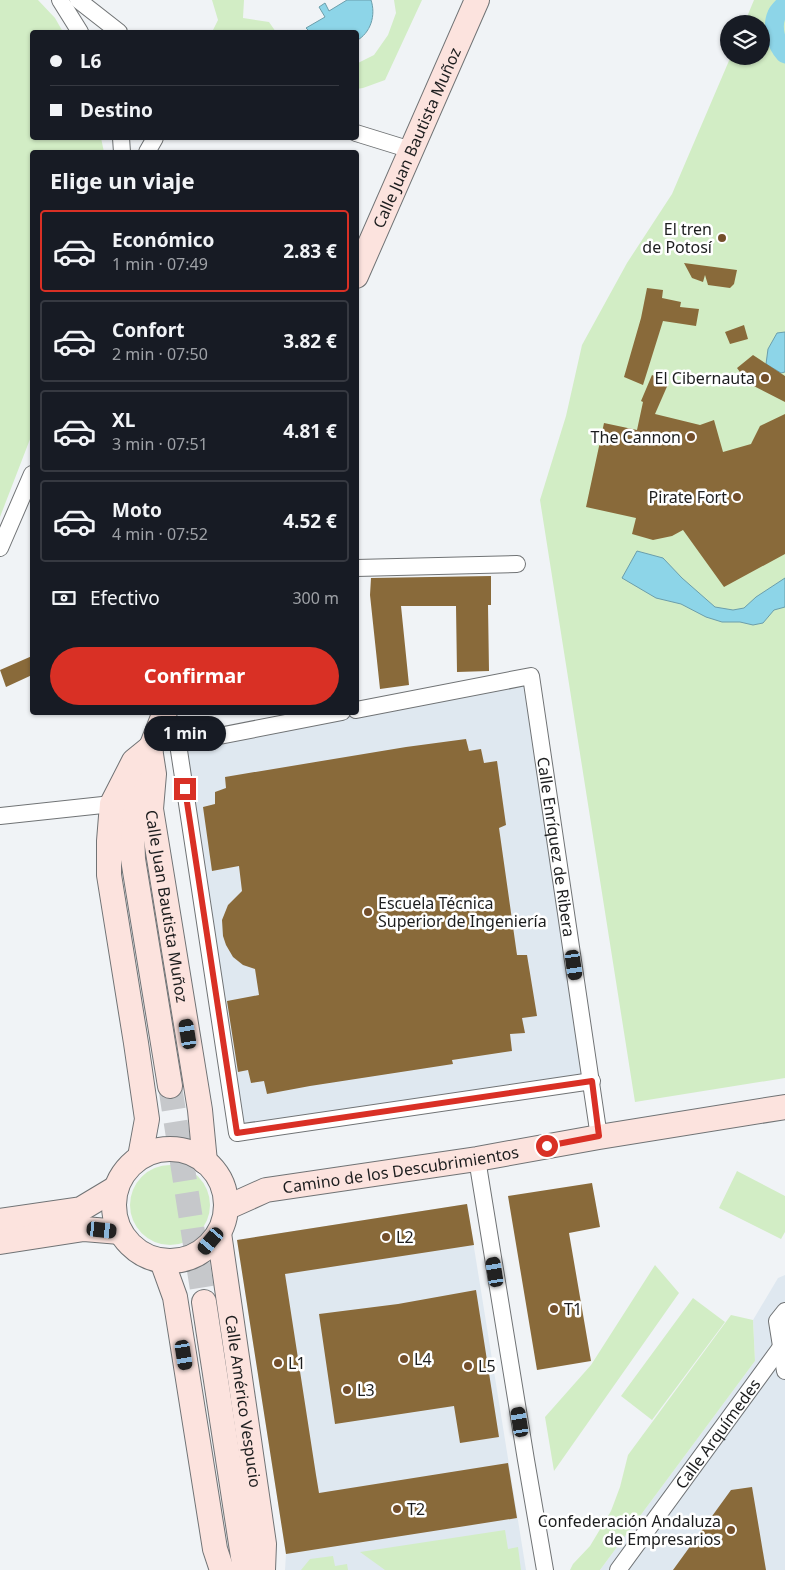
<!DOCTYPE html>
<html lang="es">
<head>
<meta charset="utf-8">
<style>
  :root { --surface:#171b24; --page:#20242c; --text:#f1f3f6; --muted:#9ea1a6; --line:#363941; --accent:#d93025 }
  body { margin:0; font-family:"Noto Sans",sans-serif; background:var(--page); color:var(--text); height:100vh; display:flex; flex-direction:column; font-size:19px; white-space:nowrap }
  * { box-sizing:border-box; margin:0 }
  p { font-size:16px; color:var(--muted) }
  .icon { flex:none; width:28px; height:28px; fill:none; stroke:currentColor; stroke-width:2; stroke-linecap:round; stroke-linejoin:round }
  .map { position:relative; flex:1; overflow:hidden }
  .drawer { position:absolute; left:30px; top:150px; width:329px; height:565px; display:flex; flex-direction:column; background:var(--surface); border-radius:5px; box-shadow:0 1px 4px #0004 }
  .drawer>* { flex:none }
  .guide { position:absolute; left:30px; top:30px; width:329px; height:110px; border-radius:5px; box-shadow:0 1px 4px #0004; display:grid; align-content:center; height:110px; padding:0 20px; background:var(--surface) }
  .fabs { position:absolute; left:720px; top:15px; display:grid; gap:10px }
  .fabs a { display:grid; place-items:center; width:50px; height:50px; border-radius:50%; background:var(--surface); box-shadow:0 1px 4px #0004; font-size:25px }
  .end { position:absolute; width:22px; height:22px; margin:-11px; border:6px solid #d93025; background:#fff; box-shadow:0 0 0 2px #fff }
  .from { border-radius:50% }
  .bubble { position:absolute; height:35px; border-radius:18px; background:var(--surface); box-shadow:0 1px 4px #0004; font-size:16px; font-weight:700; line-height:35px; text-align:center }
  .car { position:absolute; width:15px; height:30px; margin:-15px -8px; border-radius:6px; box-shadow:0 0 4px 1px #0007; background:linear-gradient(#222 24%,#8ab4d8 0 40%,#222 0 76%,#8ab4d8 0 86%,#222 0) }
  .guide b { display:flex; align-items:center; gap:18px; height:48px; font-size:19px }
  .guide b+b { border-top:1px solid var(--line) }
  .guide i { width:12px; height:12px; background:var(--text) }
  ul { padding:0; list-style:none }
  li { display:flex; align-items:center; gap:15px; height:82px; margin:0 10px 8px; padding:0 10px; border:2px solid var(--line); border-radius:5px }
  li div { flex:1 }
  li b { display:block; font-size:19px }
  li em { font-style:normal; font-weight:700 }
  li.active { border-color:var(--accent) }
  li>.icon { width:45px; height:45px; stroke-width:1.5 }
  h2 { padding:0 20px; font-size:22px; line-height:60px }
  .pay { display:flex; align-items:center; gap:12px; height:55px; padding:0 20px; font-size:19px }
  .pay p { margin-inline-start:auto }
  .action { display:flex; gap:10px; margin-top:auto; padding:10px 20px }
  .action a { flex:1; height:58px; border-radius:30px; background:var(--accent); color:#fff; font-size:20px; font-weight:700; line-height:58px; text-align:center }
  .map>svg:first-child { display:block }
  .built { fill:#dfe8f0 }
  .green { fill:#d2edc5 }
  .water { fill:#8dd5e8; stroke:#6b9eab }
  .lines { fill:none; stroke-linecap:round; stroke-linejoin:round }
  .canal { stroke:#8dd5e8; stroke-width:19 }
  .building { fill:#896a3a }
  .secondary-tunnel { stroke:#c6c8cb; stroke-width:24; stroke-dasharray:24 12; stroke-linecap:butt }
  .street-casing { stroke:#707375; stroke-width:18 }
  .secondary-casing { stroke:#707375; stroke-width:26 }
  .street { stroke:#fff; stroke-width:16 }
  .secondary { stroke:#fce3de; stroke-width:24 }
  .route { stroke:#d93025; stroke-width:6 }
  .poi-dot { fill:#734e2a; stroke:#fff; stroke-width:2 }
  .labels { text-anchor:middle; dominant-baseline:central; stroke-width:5; stroke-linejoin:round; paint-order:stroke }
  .street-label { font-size:16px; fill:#1c1d1e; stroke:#fff }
  .poi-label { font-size:16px; fill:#1c1d1e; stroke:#fff; text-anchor:start }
</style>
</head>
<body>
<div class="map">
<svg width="785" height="1570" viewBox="0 0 785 1570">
  <rect width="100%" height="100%" fill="#f0f3f6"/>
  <path class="built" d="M 531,676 L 592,1081 L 237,1133 L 179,750 Z
    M 467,1204 L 526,1570 L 285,1570 L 286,1554 L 237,1240 Z
    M 785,1275 L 785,1570 L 600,1570 L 755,1361 L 753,1320 L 778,1278 Z"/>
  <path class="green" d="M 0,0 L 38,0 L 55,18 L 63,32 L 32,32 L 32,138 L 101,138 L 104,152 L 32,152 L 32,434 L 0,517 Z
    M 212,0 L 244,0 L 243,18 L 269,22 L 276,32 L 212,32 L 218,20 Z
    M 394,0 L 422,0 L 385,80 L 363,88 L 356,89 L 356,64 L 374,55 L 388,35 L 396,13 Z
    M 754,0 L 785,0 L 785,1078 L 635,1102 L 540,500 L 566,416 L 582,345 L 627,263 L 672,194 L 731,56 L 761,56 L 761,24 L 744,24 Z
    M130 1205a40 40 0 1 1 80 0a40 40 0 1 1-80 0Z
    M 737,1171 L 785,1196 L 785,1232 L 781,1239 L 719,1208 Z
    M 655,1265 L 679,1293 L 554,1471 L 545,1417 L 591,1365 Z
    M 693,1298 L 725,1322 L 652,1420 L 621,1396 Z
    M 731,1315 L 753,1320 L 755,1361 L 600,1570 L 570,1570 L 573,1564 L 590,1546 L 611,1511 L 620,1487 L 628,1455 Z
    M 505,1530 L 508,1549 L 518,1547 L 521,1570 L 385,1570 L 360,1552 Z
    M 333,1556 L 335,1566 L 347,1564 L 348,1570 L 301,1570 L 310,1559 Z"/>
  <path class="water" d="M 347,0 L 371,0 C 376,15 371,33 356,41 L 356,32 L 310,32 L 306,28 L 325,17 L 319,7 L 325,3 L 329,11 Z
    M 785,332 L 785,372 L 781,373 L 766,364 L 768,349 L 777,333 Z
    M 637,551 L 663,558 L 682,578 L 715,607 L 733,610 L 744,608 L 756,597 L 785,578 L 785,607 L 774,610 L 763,623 L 753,625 L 740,622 L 722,622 L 706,617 L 681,604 L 656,598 L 622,578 Z"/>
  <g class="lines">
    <path class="canal" d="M 785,4 C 783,7 778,11 777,14 C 771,27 776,44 785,54"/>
  </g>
  <path class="building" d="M 684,263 L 737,270 L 734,284 L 730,288 L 708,285 L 705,275 L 703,282 L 692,278 Z
    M 647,288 L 663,290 L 662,298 L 681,302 L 680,307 L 699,309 L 696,326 L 663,321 L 643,385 L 624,377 L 641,318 Z
    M 744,325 L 748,339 L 730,344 L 725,332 Z
    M 753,355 L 785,376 L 785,402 L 748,383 L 737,368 Z
    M 652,375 L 669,382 L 655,414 L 700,425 L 714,420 L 723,452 L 751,444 L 760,426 L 785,414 L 785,554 L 724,587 L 683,530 L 672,536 L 653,540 L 632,534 L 636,518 L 586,507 L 604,423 L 637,430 L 643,402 L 641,401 Z
    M 491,576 L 491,605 L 488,605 L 489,671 L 457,672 L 456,606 L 401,606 L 409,685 L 380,689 L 370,595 L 371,578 Z
    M 32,656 L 32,675 L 6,687 L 0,670 Z
    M 466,739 L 469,751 L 481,749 L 484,763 L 497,761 L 506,825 L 499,828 L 517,955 L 527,955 L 537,1016 L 522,1018 L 525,1033 L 510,1034 L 512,1051 L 452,1060 L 453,1064 L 310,1086 L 267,1094 L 264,1081 L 251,1083 L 248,1070 L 238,1072 L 227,1001 L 259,995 L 255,969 L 243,965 L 233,957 L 226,945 L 223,936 L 222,920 L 228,905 L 242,891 L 239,866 L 212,871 L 203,807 L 215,804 L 215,792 L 226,788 L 225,777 L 406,747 Z
    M 592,1183 L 600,1227 L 569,1233 L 591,1361 L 537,1370 L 508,1196 Z
    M 467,1204 L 474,1245 L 285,1274 L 316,1475 L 319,1493 L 508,1463 L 517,1518 L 286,1554 L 237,1240 Z
    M 476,1290 L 499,1437 L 460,1443 L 454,1406 L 335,1424 L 319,1314 L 398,1304 Z
    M 752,1487 L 766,1570 L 673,1570 L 731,1490 Z"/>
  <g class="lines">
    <path class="secondary-tunnel" d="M 170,1086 L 204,1302"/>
    <g class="street-casing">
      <g id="street">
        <path d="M 60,0 L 80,32"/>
        <path d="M 78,0 L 119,32"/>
        <path d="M 356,133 L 411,150"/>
        <path d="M 121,138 L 122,152"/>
        <path d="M 147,152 L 155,138"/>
        <path d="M 0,548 L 32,474"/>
        <path d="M 356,568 L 517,564"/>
        <path id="s1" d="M 356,710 L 531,676 L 599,1137"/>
        <path d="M 169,740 L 178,744 L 342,712"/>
        <path d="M 178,744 L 237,1133 L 592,1081"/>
        <path d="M 0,816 L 112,804"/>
        <path d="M 477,1159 L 526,1460 L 545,1570"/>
        <path d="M 785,1311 L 777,1321 L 785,1371"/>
        <path id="s2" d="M 618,1570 L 781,1347"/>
      </g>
    </g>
    <g class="secondary-casing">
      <g id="secondary">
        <path id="s3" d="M 356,276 L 477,0"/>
        <path d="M 165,712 L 139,778 L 132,829 L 133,859 L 170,1086"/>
        <path id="s4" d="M 150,748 L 154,774 L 151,809 L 200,1110 L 205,1162"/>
        <circle cx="170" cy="1205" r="56"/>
        <path d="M 140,1157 L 147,1119 L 136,1043 L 109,875 L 109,841 L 112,804 L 134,761 L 150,748"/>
        <path id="s5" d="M 226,1208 L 266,1190 L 477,1159 L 599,1137 L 785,1107"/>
        <path d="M 0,1221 L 81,1209 L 116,1188"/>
        <path id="s6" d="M 219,1233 L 264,1544 L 263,1570"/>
        <path d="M 0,1242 L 84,1229 L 120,1232"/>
        <path d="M 162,1261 L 175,1297 L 215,1549 L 222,1570"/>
        <path d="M 204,1302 L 245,1570"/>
      </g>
    </g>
    <use href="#street" class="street"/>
    <use href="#secondary" class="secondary"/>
  </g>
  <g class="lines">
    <path class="route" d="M 185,789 L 237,1133 L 592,1081 L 599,1136 L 547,1146"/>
  </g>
  <g class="poi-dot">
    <circle cx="722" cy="238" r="5"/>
    <circle cx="765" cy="378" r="5"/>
    <circle cx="691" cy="437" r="5"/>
    <circle cx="737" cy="497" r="5"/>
    <circle cx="368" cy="912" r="5"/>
    <circle cx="386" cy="1237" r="5"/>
    <circle cx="554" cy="1309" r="5"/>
    <circle cx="404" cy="1359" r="5"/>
    <circle cx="278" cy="1363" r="5"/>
    <circle cx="468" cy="1366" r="5"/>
    <circle cx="347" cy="1390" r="5"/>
    <circle cx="397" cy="1509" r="5"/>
    <circle cx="731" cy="1530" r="5"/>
  </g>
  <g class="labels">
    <g class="street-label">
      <text stroke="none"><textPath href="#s3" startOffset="151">Calle Juan Bautista Muñoz</textPath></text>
      <text stroke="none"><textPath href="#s1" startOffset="351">Calle Enríquez de Ribera</textPath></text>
      <text stroke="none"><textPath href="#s4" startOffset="160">Calle Juan Bautista Muñoz</textPath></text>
      <text stroke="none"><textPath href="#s5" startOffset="180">Camino de los Descubrimientos</textPath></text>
      <text stroke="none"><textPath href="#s6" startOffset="170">Calle Américo Vespucio</textPath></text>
      <text stroke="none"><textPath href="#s2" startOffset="169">Calle Arquímedes</textPath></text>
    </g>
    <g class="poi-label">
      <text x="712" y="229" text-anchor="end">El tren<tspan x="712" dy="18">de Potosí</tspan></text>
      <text x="755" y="378" text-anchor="end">El Cibernauta</text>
      <text x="681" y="437" text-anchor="end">The Cannon</text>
      <text x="727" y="497" text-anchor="end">Pirate Fort</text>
      <text x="378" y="903">Escuela Técnica<tspan x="378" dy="18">Superior de Ingeniería</tspan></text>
      <text x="396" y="1237">L2</text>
      <text x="564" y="1309">T1</text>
      <text x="414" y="1359">L4</text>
      <text x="288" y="1363">L1</text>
      <text x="478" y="1366">L5</text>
      <text x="357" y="1390">L3</text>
      <text x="407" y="1509">T2</text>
      <text x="721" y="1521" text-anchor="end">Confederación Andaluza<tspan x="721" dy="18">de Empresarios</tspan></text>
    </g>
  </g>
</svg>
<div class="fabs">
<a><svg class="icon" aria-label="layers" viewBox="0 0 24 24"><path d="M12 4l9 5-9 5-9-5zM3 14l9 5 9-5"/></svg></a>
</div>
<i class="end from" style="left:547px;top:1146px"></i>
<i class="end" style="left:185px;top:789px"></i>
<div class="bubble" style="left:144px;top:716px;width:82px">1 min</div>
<i class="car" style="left:574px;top:965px;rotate:172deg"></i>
<i class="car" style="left:188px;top:1034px;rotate:351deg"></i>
<i class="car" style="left:102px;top:1230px;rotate:96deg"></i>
<i class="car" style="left:211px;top:1241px;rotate:220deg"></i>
<i class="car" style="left:495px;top:1272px;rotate:351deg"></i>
<i class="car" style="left:184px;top:1355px;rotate:171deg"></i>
<i class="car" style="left:520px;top:1422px;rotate:351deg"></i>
<div class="guide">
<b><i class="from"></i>L6</b>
<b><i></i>Destino</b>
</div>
<section class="drawer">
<h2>Elige un viaje</h2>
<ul>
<li class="active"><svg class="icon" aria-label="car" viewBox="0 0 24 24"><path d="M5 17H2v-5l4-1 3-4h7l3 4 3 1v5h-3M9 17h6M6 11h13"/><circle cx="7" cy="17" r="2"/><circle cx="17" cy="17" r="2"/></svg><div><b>Económico</b><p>1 min · 07:49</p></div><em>2.83 €</em></li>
<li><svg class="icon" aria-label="car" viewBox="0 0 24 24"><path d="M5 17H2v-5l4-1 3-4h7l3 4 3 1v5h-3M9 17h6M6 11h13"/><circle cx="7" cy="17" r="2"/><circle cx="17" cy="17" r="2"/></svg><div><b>Confort</b><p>2 min · 07:50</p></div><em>3.82 €</em></li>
<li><svg class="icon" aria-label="car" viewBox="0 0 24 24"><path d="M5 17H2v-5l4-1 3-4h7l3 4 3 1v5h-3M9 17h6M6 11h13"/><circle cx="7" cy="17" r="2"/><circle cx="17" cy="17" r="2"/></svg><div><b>XL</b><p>3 min · 07:51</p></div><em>4.81 €</em></li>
<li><svg class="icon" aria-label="car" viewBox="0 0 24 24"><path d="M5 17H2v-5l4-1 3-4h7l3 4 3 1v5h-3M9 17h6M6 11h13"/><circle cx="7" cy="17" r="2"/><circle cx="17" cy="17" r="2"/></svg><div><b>Moto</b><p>4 min · 07:52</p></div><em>4.52 €</em></li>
</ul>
<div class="pay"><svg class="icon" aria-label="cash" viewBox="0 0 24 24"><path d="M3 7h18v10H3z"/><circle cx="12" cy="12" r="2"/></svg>Efectivo<p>300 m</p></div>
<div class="action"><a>Confirmar</a></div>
</section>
</div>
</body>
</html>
